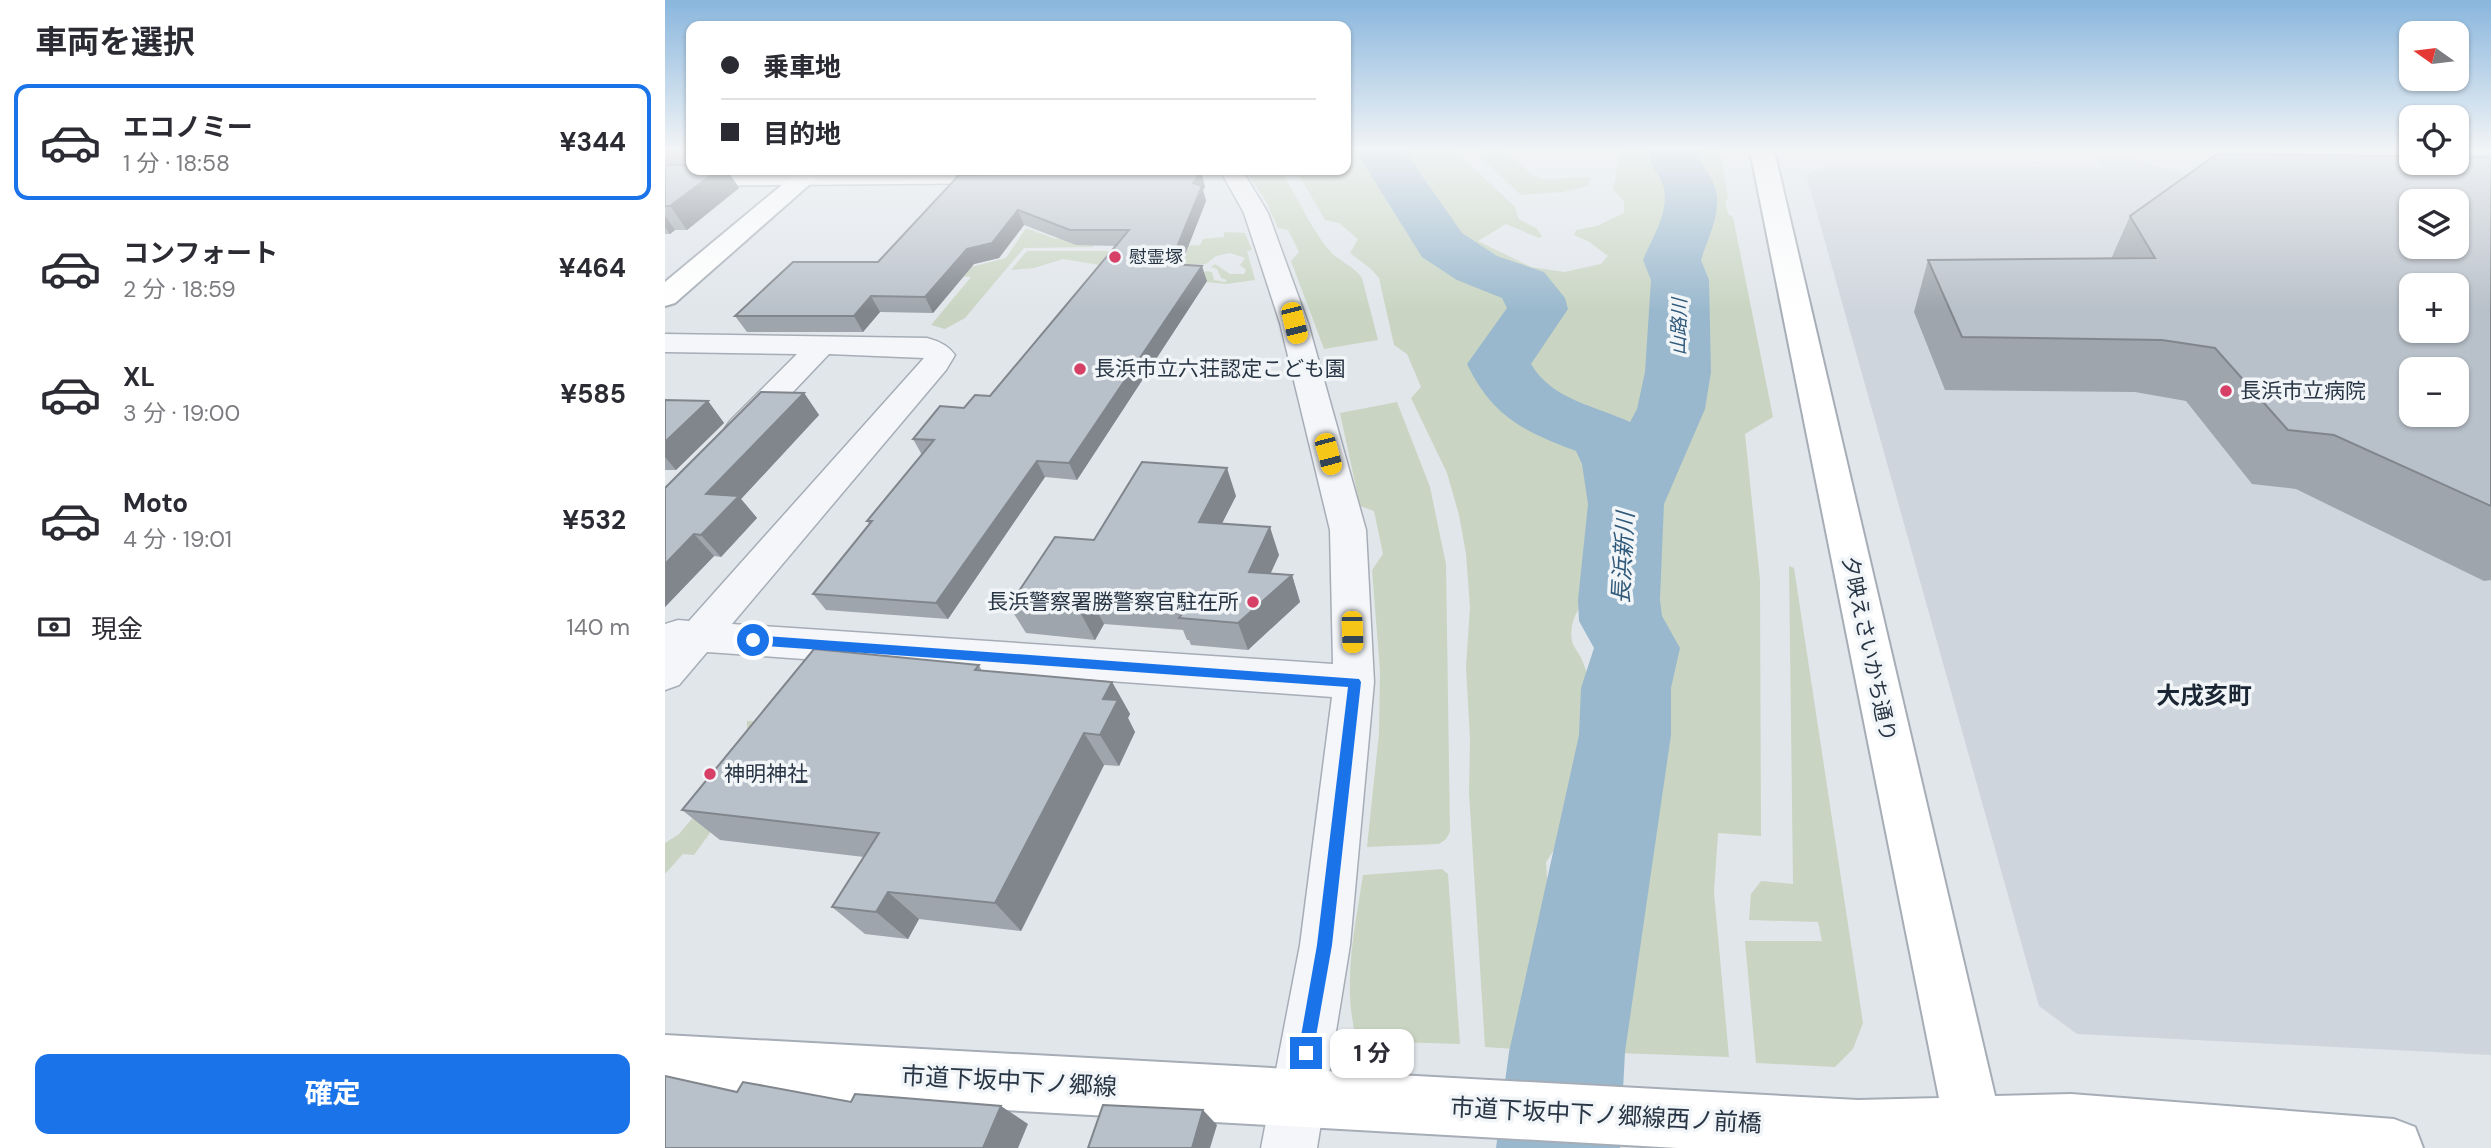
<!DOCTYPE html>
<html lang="ja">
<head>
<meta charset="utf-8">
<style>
  :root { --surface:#fff; --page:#f2f2f3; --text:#2b2b33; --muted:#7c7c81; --line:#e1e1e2; --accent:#1a73e8 }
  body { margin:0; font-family:"DM Sans","Noto Sans JP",sans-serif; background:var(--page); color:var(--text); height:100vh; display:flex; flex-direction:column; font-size:26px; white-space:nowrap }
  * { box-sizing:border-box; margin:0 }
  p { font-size:23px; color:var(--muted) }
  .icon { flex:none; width:38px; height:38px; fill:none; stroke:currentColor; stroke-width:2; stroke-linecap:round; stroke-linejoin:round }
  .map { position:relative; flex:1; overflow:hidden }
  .panel { display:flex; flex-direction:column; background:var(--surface); width:665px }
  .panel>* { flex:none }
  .hud { position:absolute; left:21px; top:21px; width:665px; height:154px; border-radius:14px; box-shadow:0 2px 5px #0004; display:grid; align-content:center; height:154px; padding:0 35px; background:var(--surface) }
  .needle { width:46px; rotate:284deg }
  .tools { position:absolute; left:1734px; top:21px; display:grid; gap:14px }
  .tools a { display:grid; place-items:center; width:70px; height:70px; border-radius:14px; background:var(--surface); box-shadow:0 2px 5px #0004; font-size:35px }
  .end { position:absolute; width:32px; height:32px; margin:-16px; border:9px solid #1a73e8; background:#fff; box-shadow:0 0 0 4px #fff }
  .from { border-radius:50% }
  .bubble { position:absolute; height:49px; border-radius:14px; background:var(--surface); box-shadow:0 2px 5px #0004; font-size:23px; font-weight:700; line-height:49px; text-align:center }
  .car { position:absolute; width:21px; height:42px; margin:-21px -10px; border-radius:9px; box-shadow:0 0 5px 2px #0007; background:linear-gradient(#f5c518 24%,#345 0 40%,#f5c518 0 76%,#345 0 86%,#f5c518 0) }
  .hud b { display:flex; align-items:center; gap:24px; height:66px; font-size:26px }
  .hud b+b { border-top:2px solid var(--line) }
  .hud i { width:18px; height:18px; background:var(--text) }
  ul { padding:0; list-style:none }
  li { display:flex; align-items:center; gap:21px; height:116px; margin:0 14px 10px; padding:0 21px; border:4px solid transparent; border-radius:14px }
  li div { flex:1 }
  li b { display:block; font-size:26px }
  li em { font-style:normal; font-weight:700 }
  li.active { border-color:var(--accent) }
  li>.icon { width:63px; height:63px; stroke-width:1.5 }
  h2 { padding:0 35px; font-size:32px; line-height:84px }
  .pay { display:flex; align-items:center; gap:18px; height:77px; padding:0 35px; font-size:26px }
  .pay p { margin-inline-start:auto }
  .button { display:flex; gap:14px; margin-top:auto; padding:14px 35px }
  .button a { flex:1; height:80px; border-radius:14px; background:var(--accent); color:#fff; font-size:28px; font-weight:700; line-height:80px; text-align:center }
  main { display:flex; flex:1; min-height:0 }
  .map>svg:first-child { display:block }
  .built { fill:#cfd5dd; fill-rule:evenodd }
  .green { fill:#c9d5c2 }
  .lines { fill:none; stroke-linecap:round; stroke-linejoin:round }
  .river { fill:#9ab8cd; fill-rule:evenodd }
  .street-casing { stroke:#a6adb6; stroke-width:3 }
  .secondary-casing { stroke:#a6adb6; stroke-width:4 }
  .street { fill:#f4f6f9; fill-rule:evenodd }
  .secondary { fill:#fff; fill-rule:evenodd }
  .wall { fill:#9ea5ad }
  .shaded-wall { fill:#81868d }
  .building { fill:#b8c0c9; stroke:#81868d; stroke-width:2; fill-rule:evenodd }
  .route { fill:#1a73e8 }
  .poi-dot { fill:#d63f66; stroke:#f1f5f8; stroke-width:2.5 }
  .labels { text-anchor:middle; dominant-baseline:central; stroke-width:7; stroke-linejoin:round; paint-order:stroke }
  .far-poi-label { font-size:18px; fill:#283544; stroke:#f1f5f8; text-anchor:start }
  .far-water-label { font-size:19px; font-style:italic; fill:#30597a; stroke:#f1f5f8 }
  .poi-label { font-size:21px; fill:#283544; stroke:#f1f5f8; text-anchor:start }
  .street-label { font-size:21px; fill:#283544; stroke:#f1f5f8 }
  .water-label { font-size:23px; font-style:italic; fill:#30597a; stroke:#f1f5f8 }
  .quarter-label { font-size:24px; font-weight:bold; fill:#1a2634; stroke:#f1f5f8 }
  .near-street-label { font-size:24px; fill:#283544; stroke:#f1f5f8 }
</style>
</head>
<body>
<main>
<section class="panel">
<h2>車両を選択</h2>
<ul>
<li class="active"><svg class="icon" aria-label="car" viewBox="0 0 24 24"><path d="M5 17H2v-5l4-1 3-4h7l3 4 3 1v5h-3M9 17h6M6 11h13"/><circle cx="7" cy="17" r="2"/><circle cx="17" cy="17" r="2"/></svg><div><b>エコノミー</b><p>1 分 · 18:58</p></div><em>¥344</em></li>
<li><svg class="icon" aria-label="car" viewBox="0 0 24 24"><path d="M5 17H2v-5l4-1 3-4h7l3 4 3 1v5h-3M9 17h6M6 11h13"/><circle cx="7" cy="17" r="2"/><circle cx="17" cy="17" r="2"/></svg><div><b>コンフォート</b><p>2 分 · 18:59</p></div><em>¥464</em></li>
<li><svg class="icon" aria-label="car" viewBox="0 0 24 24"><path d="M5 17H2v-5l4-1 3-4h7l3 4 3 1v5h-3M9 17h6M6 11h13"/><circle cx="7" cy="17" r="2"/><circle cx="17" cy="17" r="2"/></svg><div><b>XL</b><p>3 分 · 19:00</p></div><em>¥585</em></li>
<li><svg class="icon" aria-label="car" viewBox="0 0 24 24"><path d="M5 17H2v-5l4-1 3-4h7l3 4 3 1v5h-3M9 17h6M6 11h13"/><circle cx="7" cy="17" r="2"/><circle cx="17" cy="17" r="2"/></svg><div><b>Moto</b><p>4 分 · 19:01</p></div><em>¥532</em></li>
</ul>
<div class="pay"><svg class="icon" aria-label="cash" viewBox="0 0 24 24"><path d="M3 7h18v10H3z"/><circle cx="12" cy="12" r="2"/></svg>現金<p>140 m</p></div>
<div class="button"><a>確定</a></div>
</section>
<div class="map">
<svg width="1826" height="1148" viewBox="0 0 1826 1148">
  <rect width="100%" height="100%" fill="#e1e6eb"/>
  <path class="built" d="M 1433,159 L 1466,159 L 1524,175 L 1826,195 L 1826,1055 L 1412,1034 L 1374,1006 L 1141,174 L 1162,167 L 1439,167 ZM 1746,201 L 1792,201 L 1792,247 L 1746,247 ZM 1746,285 L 1792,285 L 1792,331 L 1746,331 ZM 1746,369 L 1792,369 L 1792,415 L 1746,415 Z"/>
  <path class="green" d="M 681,150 L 706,150 L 751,217 L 760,235 L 756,238 C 763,252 780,256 788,270 C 810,275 866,282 862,312 L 819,365 L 816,376 L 818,383 L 838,385 L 870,419 L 933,438 C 939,444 952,479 952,487 C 952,498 942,507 943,518 C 944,535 949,548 942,565 C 933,589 901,611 907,641 C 908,647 915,654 917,660 C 924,678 929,691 946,703 C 947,746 942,788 932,830 L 895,841 L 881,862 L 884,905 L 881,941 L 887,978 L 881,1051 L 820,1047 L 804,793 L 805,739 L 801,667 L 805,607 L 801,554 L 794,515 L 782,473 L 746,398 L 756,387 L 742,354 L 729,345 L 714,278 L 706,269 L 685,253 L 693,239 L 674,223 L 660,220 L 631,170 L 681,170 Z
    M 722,150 L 790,150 L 850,207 L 854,219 L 872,229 L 877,236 L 874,238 L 841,224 L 813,241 L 866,267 L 899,272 L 936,264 L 943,256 L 923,241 L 909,235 L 911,230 L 932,226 L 959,213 L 959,201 L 948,189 L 956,150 L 996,150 L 1000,172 L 1018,182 L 1019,215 L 1002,258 L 1008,277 L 1004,336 L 1001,390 L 992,427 L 980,435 L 982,444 L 970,480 L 961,479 C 960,411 903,435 867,401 C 856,390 851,377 846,363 L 851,351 L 875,328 L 883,307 L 881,300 L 862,281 L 826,266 L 785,242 Z
    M 808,150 L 839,150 L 866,174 L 877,179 L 925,177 L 924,186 L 898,192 L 856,195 Z
    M 1019,150 L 1055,150 L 1063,198 L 1060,202 L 1063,214 L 1068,217 L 1108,417 L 1080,434 L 1095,580 L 1096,836 L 1053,833 L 1049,892 L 1064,1057 L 924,1052 L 930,994 L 949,914 L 957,891 L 966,841 L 964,758 L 973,697 L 989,683 L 995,654 L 989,621 L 976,594 L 979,572 L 973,513 L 982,488 L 1014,428 L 1022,401 L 1019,383 L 1027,356 L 1021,319 L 1021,289 L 1013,260 L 1032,216 L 1033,201 L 1029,175 L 1022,167 Z
    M 580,170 L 616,170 C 630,194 647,230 664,250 C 673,261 688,265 697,278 L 713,340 L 659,349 L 626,261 L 634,252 L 623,230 L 613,228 L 601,201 Z
    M 436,227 L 440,228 L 428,247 L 359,248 L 300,318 L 280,329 L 266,325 L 306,277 L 289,276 L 294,270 L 341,258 L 361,228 L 391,239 Z
    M 559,232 L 580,233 L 587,250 L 582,251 L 590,280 L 561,284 L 498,278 L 535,275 L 541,271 L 547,272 L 549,280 L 560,282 L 562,280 L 556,278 L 552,269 L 546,267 L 550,264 L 565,274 L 579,274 L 581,270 L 575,265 L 580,258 L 565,253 L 551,256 L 541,264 L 512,265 L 485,247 L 535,245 L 538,239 L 559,237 Z
    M 362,251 L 470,251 L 447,267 L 398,259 L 369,268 L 346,270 Z
    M 732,402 L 765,487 L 781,564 L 785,832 L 781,839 L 774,844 L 702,847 L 714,733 L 715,671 L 707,570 L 718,554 L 709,511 L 695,506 L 675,413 Z
    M 1124,566 L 1129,568 L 1198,1023 L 1188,1049 L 1170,1067 L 1091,1063 L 1080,941 L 1157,941 L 1153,922 L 1084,920 L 1086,894 L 1096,881 L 1128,884 Z
    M 146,694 L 29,855 L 18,854 L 0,874 L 0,843 L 14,834 L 30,815 L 82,740 L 82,721 L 115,722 Z
    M 777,869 L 783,874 L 795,1044 L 698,1041 L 691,1037 C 677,984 690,928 698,875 Z"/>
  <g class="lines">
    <path class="river" d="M 690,150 L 739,150 L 797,233 L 832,256 L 879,272 L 900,298 L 903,309 L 866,364 C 887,400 931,406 965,422 L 972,409 L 980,372 L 986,280 L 978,260 C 987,238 1006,210 998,185 C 993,170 984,169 984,150 L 1032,150 C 1034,164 1044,172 1049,185 C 1059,209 1043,237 1036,260 L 1044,280 L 1046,372 L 1040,409 L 999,504 L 995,600 L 997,616 L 1015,648 L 1006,688 L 1006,735 L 960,1052 L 955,1148 L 831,1148 L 844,1052 L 914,735 L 916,688 L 929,648 L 914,621 L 913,600 L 923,504 L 917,464 L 911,451 C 859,432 827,416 802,364 L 842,308 L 837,298 L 792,280 L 757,257 Z"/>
    <g class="street-casing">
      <path id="street" d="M 555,170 L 577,170 L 603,213 L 643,323 L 701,530 L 709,682 L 685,945 L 652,1148 L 596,1148 L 635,945 L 667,697 L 42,652 L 14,685 L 0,690 L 0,624 L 13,620 L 24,621 L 259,358 L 164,354 L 87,435 L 76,438 L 65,435 L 60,428 L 65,421 L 132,354 L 0,352 L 0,334 L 262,338 C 273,341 283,345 290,355 L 281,370 L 67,624 L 668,664 L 665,530 L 615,323 L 579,213 Z
        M 342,171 L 350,173 L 354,178 L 350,183 L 0,186 L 0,172 Z"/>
    </g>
    <g class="secondary-casing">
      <path id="secondary" d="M 1085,150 L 1109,150 L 1330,1096 L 1406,1094 L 1729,1119 L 1750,1127 L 1758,1148 L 1013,1148 L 0,1091 L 0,1035 L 1193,1100 L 1274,1098 Z
        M 135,170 L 161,170 L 10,303 L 0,306 L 0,282 Z"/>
    </g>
    <use href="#street" class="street"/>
    <use href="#secondary" class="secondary"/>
  </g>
  <path class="wall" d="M 0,150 L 26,150 L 26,170 L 62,170 L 74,188 L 22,230 L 10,230 L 5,234 L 0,234 Z
    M 1826,157 L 1826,580 L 1819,581 L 1631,489 L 1587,484 L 1521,401 L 1470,392 L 1280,390 L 1249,312 L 1263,260 L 1446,259 L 1465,216 Z
    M 536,172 L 540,187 L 538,190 L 541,201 L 516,265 L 542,281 L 412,480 L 380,477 L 283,619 L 161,610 L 148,594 L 205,525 L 202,521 L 257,455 L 248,439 L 299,408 L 325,396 L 451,246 L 411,245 L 359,225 L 334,258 L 309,264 L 268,313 L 215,312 L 198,332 L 82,332 L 70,316 L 213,262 L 292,178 L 291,175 Z
    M 139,393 L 154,415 L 76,499 L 92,518 L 56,557 L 49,556 L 0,607 L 0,488 Z
    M 0,400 L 43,401 L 59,423 L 11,470 L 0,470 Z
    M 571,496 L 557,523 L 614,555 L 605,573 L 627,575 L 635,602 L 583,650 L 526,645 L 524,640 L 522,640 L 518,630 L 439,624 L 430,640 L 361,633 L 344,606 L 429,540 Z
    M 314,665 L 317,671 L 447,682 L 465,714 L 463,718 L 470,732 L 454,766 L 439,765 L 356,931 L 254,919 L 243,939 L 200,934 L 167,907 L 199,857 L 55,840 L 17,810 Z"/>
  <path class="shaded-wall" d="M 53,170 L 62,170 L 74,188 L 22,230 L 5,206 Z
    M 536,172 L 540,187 L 538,190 L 541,201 L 510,280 L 505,264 L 528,183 Z
    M 353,210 L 359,225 L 334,258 L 309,264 L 268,313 L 260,297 L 302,249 Z
    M 0,216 L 10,230 L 5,234 L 0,227 Z
    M 537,266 L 542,281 L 412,480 L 404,463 Z
    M 206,296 L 215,312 L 198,332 L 189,316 Z
    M 139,393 L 154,415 L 76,499 L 92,518 L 56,557 L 36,535 L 41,494 Z
    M 43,401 L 59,423 L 11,470 L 0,457 L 0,442 Z
    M 372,461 L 380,477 L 283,619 L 271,603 Z
    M 562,468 L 571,496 L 544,549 L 534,522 Z
    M 605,527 L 614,555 L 594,599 L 584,572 Z
    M 29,534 L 49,556 L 0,607 L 0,564 Z
    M 627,575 L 635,602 L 583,650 L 573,623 Z
    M 424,596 L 439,624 L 430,640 L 415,612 Z
    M 447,682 L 465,714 L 463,718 L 470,732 L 454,766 L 435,735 L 438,699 Z
    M 419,733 L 439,765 L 356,931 L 330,903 Z
    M 223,892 L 254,919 L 243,939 L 211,912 Z
    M 336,1106 L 363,1124 L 353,1148 L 318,1148 Z
    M 538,1110 L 552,1125 L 545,1148 L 527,1148 Z"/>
  <path class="building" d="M 1552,154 L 1746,156 L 1746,163 L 1792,163 L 1792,157 L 1826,157 L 1826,506 L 1669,435 L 1623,430 L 1550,348 L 1497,340 L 1297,337 L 1263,260 L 1490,258 L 1465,216 ZM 1746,201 L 1792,201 L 1792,247 L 1746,247 ZM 1746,285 L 1792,285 L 1792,331 L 1746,331 ZM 1746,369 L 1792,369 L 1792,415 L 1746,415 Z
    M 0,165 L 26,165 L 26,170 L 53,170 L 5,206 L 0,206 Z
    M 536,172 L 528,183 L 537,186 L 505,264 L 537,266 L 404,463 L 372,461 L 271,603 L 148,594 L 207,521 L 202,521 L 269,440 L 248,439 L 275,406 L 299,408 L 310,395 L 325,396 L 464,230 L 405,230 L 353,210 L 327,243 L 302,249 L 260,297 L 206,296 L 189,316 L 70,316 L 128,262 L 213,262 L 295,174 L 291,175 Z
    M 96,392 L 139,393 L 41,494 L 74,496 L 36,535 L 29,534 L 0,564 L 0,488 Z
    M 0,400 L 43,401 L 0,442 Z
    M 477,462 L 562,468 L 534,522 L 605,527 L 584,572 L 627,575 L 573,623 L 514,618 L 517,614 L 510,613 L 515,604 L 424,596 L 415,612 L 344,606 L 390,537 L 429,540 Z
    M 149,649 L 314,665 L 310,670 L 447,682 L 438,699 L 453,700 L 435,735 L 419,733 L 330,903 L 223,892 L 211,912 L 167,907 L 214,833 L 17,810 Z
    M 0,1076 L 72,1092 L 78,1082 L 186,1102 L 190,1094 L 336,1106 L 318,1148 L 0,1148 Z
    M 438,1105 L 538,1110 L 527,1148 L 423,1148 Z"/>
  <linearGradient id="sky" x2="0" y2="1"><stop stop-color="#89b6dd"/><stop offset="0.48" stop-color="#f2f4f6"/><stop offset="1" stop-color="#f2f4f6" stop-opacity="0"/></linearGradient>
  <rect width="1826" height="311" fill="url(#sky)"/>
  <path class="route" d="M 88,635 L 694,679 L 696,682 L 667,945 L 647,1059 L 641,1061 L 635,1059 L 633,1053 L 652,945 L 683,687 L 88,645 L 81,640 Z"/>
  <g class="poi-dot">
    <circle cx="450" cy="257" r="7"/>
    <circle cx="415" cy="369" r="7"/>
    <circle cx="1561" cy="391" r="7"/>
    <circle cx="588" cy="602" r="7"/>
    <circle cx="45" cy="774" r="7"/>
  </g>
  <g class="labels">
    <g class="far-poi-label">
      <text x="464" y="257">慰霊塚</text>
    </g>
    <g class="far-water-label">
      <text transform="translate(1014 327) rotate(-89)">山路川</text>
    </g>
    <g class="poi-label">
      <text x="429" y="369">長浜市立六荘認定こども園</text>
      <text x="1575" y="391">長浜市立病院</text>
      <text x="574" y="602" text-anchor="end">長浜警察署勝警察官駐在所</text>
      <text x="59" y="774">神明神社</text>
    </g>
    <g class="street-label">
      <text transform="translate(1204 649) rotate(78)">夕映えさいかち通り</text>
    </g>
    <g class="water-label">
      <text transform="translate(958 558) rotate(-87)">長浜新川</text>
    </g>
    <g class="quarter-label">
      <text x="1539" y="695">大戌亥町</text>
    </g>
    <g class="near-street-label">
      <text transform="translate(344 1081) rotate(3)">市道下坂中下ノ郷線</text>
      <text transform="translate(941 1115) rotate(3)">市道下坂中下ノ郷線西ノ前橋</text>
    </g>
  </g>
</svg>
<div class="tools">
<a><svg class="needle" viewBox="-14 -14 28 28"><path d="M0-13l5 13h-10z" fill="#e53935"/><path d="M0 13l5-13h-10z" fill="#7c7c81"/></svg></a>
<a><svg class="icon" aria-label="locate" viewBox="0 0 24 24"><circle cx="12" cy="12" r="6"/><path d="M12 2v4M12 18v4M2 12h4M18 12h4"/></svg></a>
<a><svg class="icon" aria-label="layers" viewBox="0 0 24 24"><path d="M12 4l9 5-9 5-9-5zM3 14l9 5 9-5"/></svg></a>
<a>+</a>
<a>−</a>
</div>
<i class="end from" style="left:88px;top:640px"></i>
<i class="end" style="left:641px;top:1053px"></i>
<div class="bubble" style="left:665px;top:1029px;width:84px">1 分</div>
<i class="car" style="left:629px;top:323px;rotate:166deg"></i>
<i class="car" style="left:663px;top:454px;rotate:165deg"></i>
<i class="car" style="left:687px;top:632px;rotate:178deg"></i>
<div class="hud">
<b><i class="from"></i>乗車地</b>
<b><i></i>目的地</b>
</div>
</div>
</main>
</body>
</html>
